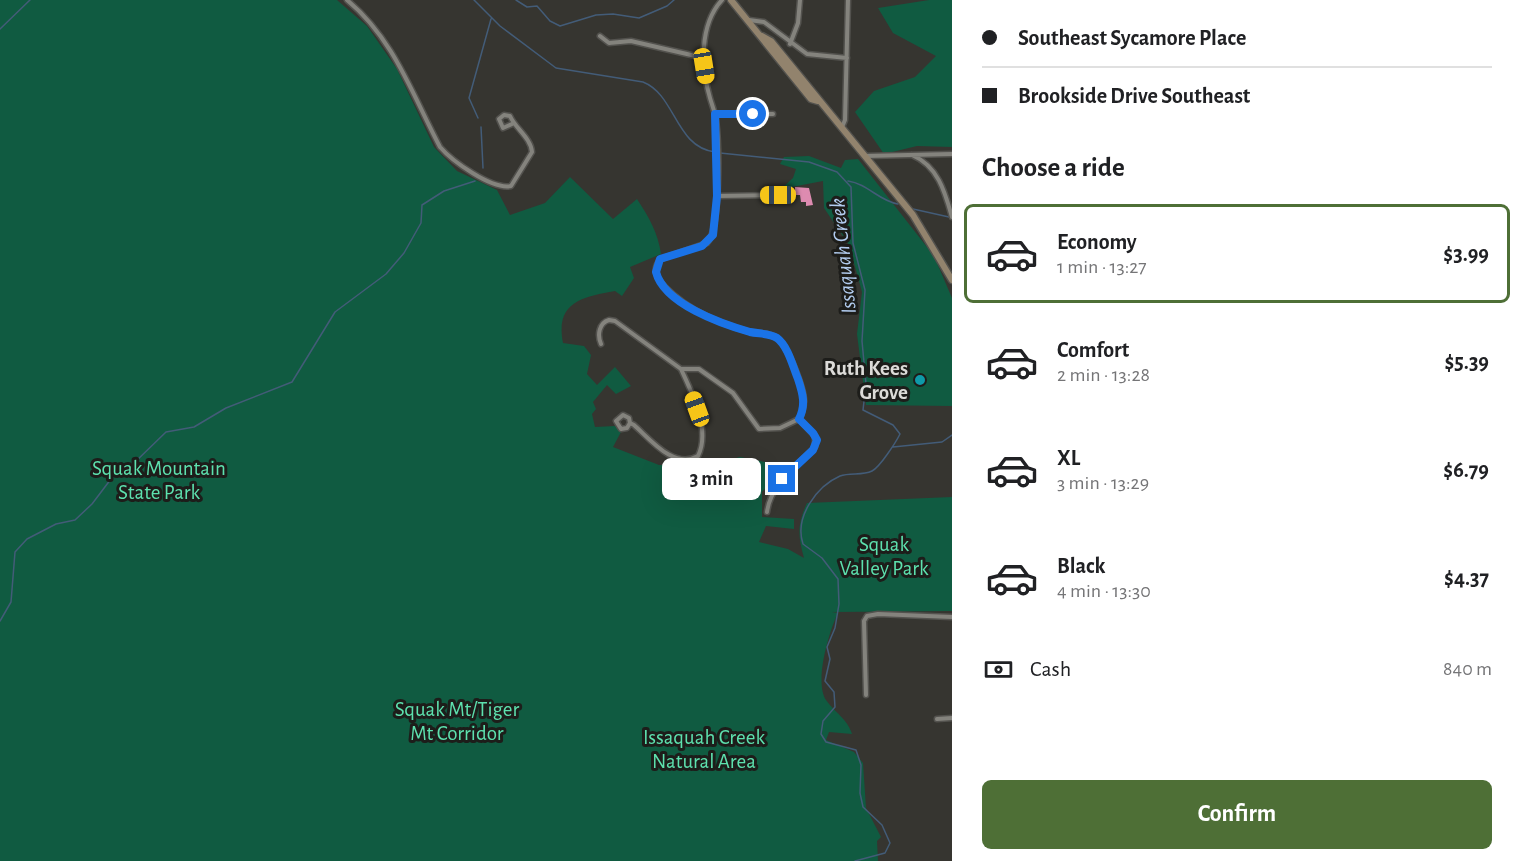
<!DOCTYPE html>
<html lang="en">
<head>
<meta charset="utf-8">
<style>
  :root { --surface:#fff; --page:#f2f2f2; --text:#202124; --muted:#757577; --line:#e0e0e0; --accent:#4e6f36 }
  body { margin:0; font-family:"Alegreya Sans",sans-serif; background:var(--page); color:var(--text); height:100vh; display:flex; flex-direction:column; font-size:22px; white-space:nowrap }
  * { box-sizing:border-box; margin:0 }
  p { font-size:20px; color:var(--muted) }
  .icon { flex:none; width:33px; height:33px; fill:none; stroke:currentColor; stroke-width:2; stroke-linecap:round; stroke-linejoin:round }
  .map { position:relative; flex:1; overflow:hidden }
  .sheet { display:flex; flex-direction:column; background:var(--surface); width:570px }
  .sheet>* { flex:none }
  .hud { display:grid; align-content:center; height:132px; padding:0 30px; background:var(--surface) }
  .end { position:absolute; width:27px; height:27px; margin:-14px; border:8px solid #1a73e8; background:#fff; box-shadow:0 0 0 3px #fff }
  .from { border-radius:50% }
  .bubble { position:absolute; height:42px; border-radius:9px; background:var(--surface); box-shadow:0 6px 24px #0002; font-size:20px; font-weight:700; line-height:42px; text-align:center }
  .car { position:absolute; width:18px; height:36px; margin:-18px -9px; border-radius:8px; box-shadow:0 0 4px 2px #0007; background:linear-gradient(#f5c518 24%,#345 0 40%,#f5c518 0 76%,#345 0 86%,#f5c518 0) }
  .hud b { display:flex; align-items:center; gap:21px; height:57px; font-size:22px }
  .hud b+b { border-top:2px solid var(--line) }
  .hud i { width:15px; height:15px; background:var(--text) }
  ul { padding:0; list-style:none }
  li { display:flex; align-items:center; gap:18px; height:99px; margin:0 12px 9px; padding:0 18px; border:3px solid transparent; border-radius:9px }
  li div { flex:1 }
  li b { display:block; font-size:22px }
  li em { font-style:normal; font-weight:700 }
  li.active { border-color:var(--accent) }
  li>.icon { width:54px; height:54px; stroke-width:1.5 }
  h2 { padding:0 30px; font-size:27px; line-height:72px }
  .pay { display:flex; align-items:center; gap:15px; height:66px; padding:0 30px; font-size:22px }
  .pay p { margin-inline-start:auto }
  .action { display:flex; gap:12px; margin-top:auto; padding:12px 30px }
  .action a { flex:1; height:69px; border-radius:9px; background:var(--accent); color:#fff; font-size:24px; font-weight:700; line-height:69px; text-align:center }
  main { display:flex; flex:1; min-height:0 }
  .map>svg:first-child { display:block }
  .green { fill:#105b41 }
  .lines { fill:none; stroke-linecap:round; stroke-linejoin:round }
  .stream { stroke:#435c78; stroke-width:1.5 }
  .building { fill:#dd8bb0 }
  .street-casing { stroke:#53524e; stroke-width:7 }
  .secondary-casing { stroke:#53524e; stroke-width:9 }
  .street { stroke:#84837d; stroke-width:4 }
  .secondary { stroke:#92836d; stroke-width:6 }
  .route { stroke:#1a73e8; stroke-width:8 }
  .culture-dot { fill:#0f9aa8; stroke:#1d1d1a; stroke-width:2 }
  .labels { text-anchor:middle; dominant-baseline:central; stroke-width:6; stroke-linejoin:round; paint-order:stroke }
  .poi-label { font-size:21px; font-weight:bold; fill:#dcdbd8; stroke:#1d1d1a; text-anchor:end }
  .park-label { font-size:21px; fill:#5de1ae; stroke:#1d1d1a }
  .water-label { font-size:22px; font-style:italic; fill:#b2ccef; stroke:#1d1d1a }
</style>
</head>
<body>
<main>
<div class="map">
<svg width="952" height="861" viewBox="0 0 952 861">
  <rect width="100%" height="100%" fill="#363530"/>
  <path class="green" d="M 0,0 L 337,0 L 367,26 L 397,69 L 434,147 L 457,171 L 497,190 L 510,215 L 545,203 L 570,177 L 613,219 L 637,199 C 649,217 658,233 661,254 L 630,267 L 634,278 L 622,296 L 615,291 C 582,297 555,302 563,343 L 584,346 L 591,355 L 587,374 L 597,385 L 615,367 L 631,386 L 616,394 L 607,385 L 593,402 L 596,409 L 592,414 L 595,427 L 615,426 L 621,432 L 613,447 L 659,465 L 706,466 L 740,457 L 765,462 L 780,472 L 762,492 L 762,517 L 794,519 L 794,529 L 766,526 L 759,542 L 788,549 L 804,558 C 798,536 797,525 807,503 L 952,497 L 952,611 L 832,612 L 838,613 C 829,631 814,682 826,700 C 835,713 847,718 852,734 L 829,732 L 826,740 L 854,752 L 863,763 L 866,808 L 881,837 L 877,841 L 878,861 L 0,861 Z
    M 929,0 L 952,0 L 952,147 L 917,146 L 884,154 L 855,112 L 874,91 L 915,77 L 936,56 L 893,33 L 878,8 Z
    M 809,156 L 841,168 L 845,160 L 858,159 L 934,256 L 952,298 L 952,406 L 866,405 L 857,334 L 862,292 L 849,245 L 824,208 L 823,181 L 781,189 L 793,178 L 796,169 L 780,164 L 784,157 Z"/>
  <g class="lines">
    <path class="stream" d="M 474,0 L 500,26 L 556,68 L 643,82 C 676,95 675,147 715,152
      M 516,0 L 527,7 L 537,6 L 550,21 L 560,26 L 596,15 L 613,14 L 639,18 L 667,6 L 674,0
      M 0,29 L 30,0
      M 478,118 L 469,98 L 491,19
      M 481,127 L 483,168
      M 720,153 L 809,162 L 837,172 L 851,187 L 853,243 L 865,290 L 862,341 L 866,384 L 863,410 L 893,425 L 900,434 C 896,442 880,467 872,471 C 862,476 850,472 840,476 C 817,486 794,517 803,544 L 822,558 L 838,579 L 839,604 L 835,628 L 827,647 L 830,659 L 825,681 L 834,692 L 835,707 L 823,721 L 821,734 L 826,742 L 856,750 L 861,765 L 860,793 L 863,807 L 882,825 L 890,843 L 885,853 L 855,861
      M 848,181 C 868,184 879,201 898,204
      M 913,209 L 949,217
      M 893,447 L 942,442 L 952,435
      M 0,621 L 11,602 L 15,552 L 27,539 L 56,524 L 75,520 L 92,504 L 117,471 L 133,464 L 166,432 L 194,427 L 226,408 L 292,382 L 335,312 L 386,274 L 404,253 L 421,223 L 422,205 L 444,191 L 475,181"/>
  </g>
  <path class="building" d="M 795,187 L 809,188 L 813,205 L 806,206 L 806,202 L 801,202 L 800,195 L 795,195 Z"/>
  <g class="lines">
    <g class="street-casing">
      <path id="street" d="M 347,0 C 394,39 412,94 440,147 C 452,161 492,190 511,186 L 532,152 C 531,138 515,128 510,116 L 504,115 L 499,119 L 503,128 L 512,124
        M 722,0 C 699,25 701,67 710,98 C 712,105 715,112 716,120 C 719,143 721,229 707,243 L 661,259 C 651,269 657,278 665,287 C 689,311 718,323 750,332 C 759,334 769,332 777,338 C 788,346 804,388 804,401 C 804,408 802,413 799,419
        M 749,20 L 764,22 L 807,54 L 847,58
        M 600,36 L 609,43 L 631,41 L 704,58
        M 790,44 L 798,23 L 800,0
        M 715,114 L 773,114
        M 842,127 L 845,120 L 848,0
        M 912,155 C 938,166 945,192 952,217
        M 865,156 L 952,154
        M 717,196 L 778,195
        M 601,344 C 597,335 599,323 609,320 L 615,321 L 681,369 L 699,369 L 733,393 L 759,429 L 780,428 L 799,419
        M 630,423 L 629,418 L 623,415 L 616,421 L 621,429 L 627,428 L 630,423 L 634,425 C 650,439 674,470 698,456 C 711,430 692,393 681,369
        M 767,512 C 771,483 796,468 815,447 L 815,436 L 799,419
        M 866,695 L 864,621 L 867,616 L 878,614 L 952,617
        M 937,719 L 952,718"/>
    </g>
    <g class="secondary-casing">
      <path id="secondary" d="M 731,0 L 811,99 L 818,101
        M 762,36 L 771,41 L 913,215 L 952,280"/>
    </g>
    <use href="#street" class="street"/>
    <use href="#secondary" class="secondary"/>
  </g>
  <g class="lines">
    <path class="route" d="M 753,114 L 715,114 L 717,196 L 713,235 L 702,246 L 660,259 L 656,272 C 664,304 722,324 750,332 C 759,334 769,333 777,338 C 788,346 793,367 798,379 C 803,394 806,405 799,419 L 813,433 L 817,440 L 813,450 L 782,479"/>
  </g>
  <circle class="culture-dot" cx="920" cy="380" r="6"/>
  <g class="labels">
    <g class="poi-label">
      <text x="908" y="368">Ruth Kees<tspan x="908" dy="24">Grove</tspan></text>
    </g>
    <g class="park-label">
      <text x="159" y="468">Squak Mountain<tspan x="159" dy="24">State Park</tspan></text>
      <text x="884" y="544">Squak<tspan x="884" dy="24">Valley Park</tspan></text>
      <text x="457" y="709">Squak Mt/Tiger<tspan x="457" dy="24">Mt Corridor</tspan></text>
      <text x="704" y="737">Issaquah Creek<tspan x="704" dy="24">Natural Area</tspan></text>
    </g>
    <g class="water-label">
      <text transform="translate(843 256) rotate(-96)">Issaquah Creek</text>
    </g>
  </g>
</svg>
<i class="end from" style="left:753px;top:114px"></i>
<i class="end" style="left:782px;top:479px"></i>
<div class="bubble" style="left:662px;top:458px;width:99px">3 min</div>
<i class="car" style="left:704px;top:66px;rotate:171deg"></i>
<i class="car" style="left:778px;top:195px;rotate:270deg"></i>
<i class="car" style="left:697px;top:409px;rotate:340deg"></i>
</div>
<section class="sheet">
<div class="hud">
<b><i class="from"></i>Southeast Sycamore Place</b>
<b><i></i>Brookside Drive Southeast</b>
</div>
<h2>Choose a ride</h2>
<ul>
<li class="active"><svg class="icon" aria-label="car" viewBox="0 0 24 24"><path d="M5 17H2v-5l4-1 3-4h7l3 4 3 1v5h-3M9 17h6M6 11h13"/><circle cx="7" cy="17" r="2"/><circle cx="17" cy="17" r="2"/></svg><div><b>Economy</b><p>1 min · 13:27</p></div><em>$3.99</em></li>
<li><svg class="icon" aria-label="car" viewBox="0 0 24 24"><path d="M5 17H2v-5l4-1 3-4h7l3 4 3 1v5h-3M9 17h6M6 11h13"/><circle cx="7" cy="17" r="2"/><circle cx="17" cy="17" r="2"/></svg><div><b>Comfort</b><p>2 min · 13:28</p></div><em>$5.39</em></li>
<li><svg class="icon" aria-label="car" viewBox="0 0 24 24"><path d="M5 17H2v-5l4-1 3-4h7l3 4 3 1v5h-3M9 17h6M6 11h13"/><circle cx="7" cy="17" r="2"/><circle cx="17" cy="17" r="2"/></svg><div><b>XL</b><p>3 min · 13:29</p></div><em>$6.79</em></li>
<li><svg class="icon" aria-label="car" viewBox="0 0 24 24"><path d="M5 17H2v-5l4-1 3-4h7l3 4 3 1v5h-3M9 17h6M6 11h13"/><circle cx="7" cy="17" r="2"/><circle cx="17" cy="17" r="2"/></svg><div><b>Black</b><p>4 min · 13:30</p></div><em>$4.37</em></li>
</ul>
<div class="pay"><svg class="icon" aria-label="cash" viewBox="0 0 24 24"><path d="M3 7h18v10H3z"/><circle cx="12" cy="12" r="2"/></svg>Cash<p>840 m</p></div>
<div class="action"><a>Confirm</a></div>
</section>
</main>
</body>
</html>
